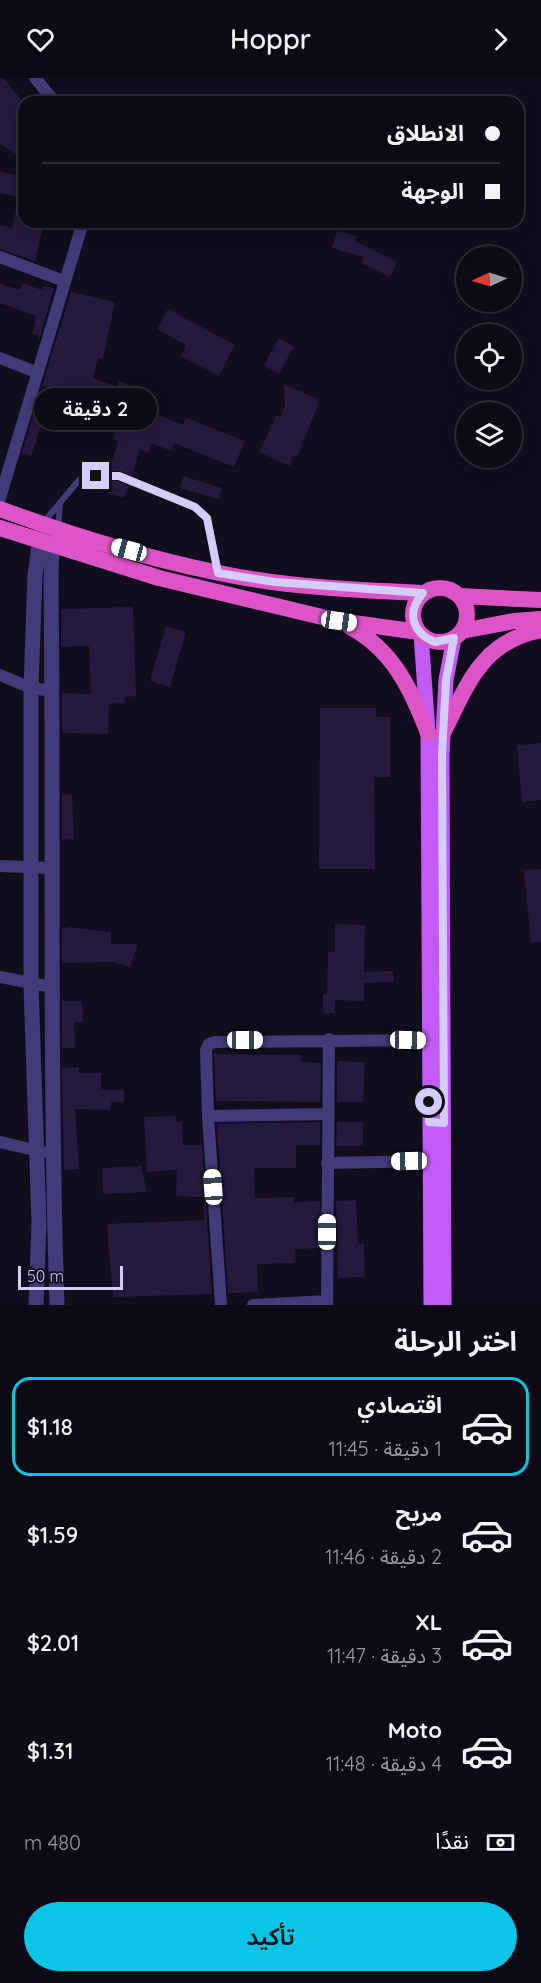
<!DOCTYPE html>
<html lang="ar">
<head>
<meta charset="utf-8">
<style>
  :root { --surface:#0d0a16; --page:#1b1823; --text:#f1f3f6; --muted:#9a9aa1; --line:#2d2b35; --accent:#0ec4e6 }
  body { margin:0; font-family:Quicksand,"Noto Sans Arabic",sans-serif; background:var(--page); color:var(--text); direction:rtl; height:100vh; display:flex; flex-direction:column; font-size:22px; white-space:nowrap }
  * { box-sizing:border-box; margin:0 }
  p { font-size:20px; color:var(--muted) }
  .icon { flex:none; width:33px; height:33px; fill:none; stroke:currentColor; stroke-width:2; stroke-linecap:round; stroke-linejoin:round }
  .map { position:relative; height:1227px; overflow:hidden; direction:ltr }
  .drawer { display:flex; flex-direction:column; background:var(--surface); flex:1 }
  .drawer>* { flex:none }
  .hud { position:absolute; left:18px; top:18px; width:506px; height:132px; border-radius:18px; box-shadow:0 3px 15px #0003,0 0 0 2px var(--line); direction:rtl; display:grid; align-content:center; height:132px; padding:0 24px; background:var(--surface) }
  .needle { width:39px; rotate:266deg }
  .fabs { position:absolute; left:456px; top:168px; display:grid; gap:12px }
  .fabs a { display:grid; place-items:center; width:66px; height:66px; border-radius:50%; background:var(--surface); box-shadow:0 3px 15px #0003,0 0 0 2px var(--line); font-size:30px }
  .scale { position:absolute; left:18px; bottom:15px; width:105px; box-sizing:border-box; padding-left:6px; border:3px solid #d4ccfc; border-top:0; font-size:16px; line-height:21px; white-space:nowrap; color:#d4ccfc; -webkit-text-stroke:4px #110d1d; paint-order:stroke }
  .end { position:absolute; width:27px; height:27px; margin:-14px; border:8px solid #d4ccfc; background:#111; box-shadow:0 0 0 3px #111 }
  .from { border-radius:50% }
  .bubble { position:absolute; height:42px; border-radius:21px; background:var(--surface); box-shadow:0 3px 15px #0003,0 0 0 2px var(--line); font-size:20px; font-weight:600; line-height:42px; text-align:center; direction:rtl }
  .car { position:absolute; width:18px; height:36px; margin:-18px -9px; border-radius:8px; box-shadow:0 0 4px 2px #0007; background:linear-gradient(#fff 24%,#345 0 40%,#fff 0 76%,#345 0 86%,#fff 0) }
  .hud b { display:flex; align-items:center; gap:21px; height:57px; font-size:22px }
  .hud b+b { border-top:2px solid var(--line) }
  .hud i { width:15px; height:15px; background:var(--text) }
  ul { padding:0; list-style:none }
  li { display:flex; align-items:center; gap:18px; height:99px; margin:0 12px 9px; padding:0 12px; border:3px solid transparent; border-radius:18px }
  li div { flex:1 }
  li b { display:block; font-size:22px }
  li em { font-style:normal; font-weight:600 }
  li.active { border-color:var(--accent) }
  li>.icon { width:54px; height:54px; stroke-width:1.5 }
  h2 { padding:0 24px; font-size:27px; line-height:72px }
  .pay { display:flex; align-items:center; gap:15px; height:66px; padding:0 24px; font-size:22px }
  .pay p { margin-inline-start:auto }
  .button { display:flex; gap:12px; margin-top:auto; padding:12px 24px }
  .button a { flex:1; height:69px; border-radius:36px; background:var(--accent); color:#111; font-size:24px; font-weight:600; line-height:69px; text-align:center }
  header { display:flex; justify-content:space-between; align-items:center; height:78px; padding:0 24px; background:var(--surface); font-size:27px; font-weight:600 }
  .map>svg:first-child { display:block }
  .building { fill:#231a3d }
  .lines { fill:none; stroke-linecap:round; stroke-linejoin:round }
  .service { stroke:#413b79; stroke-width:6 }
  .minor { stroke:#413b79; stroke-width:12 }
  .tertiary { stroke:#413b79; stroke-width:15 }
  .primary { stroke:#c45af5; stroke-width:15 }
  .trunk { stroke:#dc54c5; stroke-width:16 }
  .route { stroke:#d4ccfc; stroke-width:8 }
</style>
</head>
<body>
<header><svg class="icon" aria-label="forward" viewBox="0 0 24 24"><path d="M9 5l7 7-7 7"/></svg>Hoppr<svg class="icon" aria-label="heart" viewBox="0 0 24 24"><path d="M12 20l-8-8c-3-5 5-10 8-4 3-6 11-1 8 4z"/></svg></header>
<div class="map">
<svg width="541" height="1227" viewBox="0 0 541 1227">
  <rect width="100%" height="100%" fill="#110d1d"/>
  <path class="building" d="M 0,0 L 3,0 L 24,25 L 24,81 L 0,66 Z
    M 0,94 L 24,99 L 24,144 L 44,144 L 35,183 L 0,171 L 0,147 L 12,150 L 19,119 L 0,115 Z
    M 337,153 L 357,158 L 355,163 L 397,184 L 390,199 L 361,185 L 364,179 L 332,170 Z
    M 23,205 L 42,212 L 43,208 L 54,210 L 39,263 L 38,257 L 32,256 L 36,238 L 0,225 L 0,206 L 20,212 Z
    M 71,214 L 115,224 L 103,281 L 98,280 L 93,300 L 117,309 L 119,303 L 154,317 L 148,333 L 183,347 L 186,340 L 245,363 L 234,389 L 174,365 L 171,373 L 152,365 L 148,375 L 140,371 L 132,398 L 121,393 L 109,393 L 118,363 L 113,361 L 118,348 L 95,338 L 102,321 L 42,308 Z
    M 168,231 L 235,267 L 219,298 L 181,278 L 186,267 L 157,251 Z
    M 279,260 L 294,268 L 279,296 L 264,288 Z
    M 284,306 L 320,322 L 298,377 L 292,378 L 290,388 L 259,374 L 276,338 L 281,337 L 285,328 Z
    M 36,328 L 47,331 L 31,378 L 22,375 Z
    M 183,398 L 222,410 L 219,421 L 180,410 Z
    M 105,403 L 118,403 L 129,408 L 124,420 L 102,413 Z
    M 133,529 L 136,618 L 125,619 L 125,625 L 109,626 L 108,656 L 62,655 L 62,615 L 91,616 L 89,568 L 61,569 L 61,531 Z
    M 166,548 L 186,554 L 170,609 L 150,603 Z
    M 320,630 L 376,630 L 376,639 L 390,639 L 390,699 L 374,699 L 375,791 L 319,791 Z
    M 541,665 L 541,722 L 522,724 L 517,667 Z
    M 72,716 L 74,761 L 62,762 L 62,717 Z
    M 541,791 L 541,864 L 531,865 L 524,792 Z
    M 335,846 L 365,847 L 364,894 L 393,893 L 394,904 L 364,905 L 364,923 L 335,922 L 335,935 L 323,936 L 323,916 L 327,916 L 328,874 L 335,874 Z
    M 69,849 L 111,854 L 111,866 L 138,866 L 130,889 L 114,884 L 62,885 L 62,851 Z
    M 62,923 L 82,923 L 83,944 L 74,944 L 75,970 L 62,970 Z
    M 214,976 L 301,977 L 301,984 L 321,985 L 320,1024 L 216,1023 Z
    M 337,983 L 365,984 L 363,1024 L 337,1024 Z
    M 79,989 L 79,995 L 101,995 L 101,1012 L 124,1012 L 124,1024 L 111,1024 L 110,1032 L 75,1031 L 79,1091 L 64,1092 L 62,990 Z
    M 176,1038 L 176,1044 L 182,1044 L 183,1067 L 202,1067 L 212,1216 L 113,1219 L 107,1146 L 204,1142 L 204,1119 L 176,1118 L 177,1092 L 147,1094 L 144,1039 Z
    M 320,1044 L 320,1067 L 296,1067 L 296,1090 L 254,1090 L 255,1120 L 294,1119 L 294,1124 L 320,1123 L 319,1170 L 295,1171 L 296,1185 L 257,1186 L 258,1214 L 228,1215 L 217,1046 Z
    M 337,1044 L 363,1044 L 363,1068 L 336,1068 Z
    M 141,1088 L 147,1114 L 103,1116 L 102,1090 Z
    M 356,1122 L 358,1166 L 364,1166 L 365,1199 L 338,1200 L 336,1123 Z"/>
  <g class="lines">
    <path class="service" d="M 43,445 L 79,402 L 96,398 L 119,398 L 195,429 L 207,440 L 217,492
      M 58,450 L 60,427"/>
    <path class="minor" d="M 35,0 L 55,24
      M 0,179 L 64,203
      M 0,280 L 36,294
      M 0,420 L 83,144
      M 0,597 L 31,610 L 52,613
      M 0,788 L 50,790
      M 0,899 L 52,909
      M 208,1038 L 206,972 L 209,966 L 215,964 L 428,962
      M 0,1064 L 43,1074
      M 327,1085 L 430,1083
      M 221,1227 L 208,1038 L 328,1036
      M 253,1227 L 327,1223
      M 327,1227 L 329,961"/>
    <path class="tertiary" d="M 56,456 L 52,467 L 51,503 C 54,745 49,986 57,1227
      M 36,1227 L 39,1145 L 31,907 L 31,610 L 35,497 L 41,452"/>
    <path class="primary" d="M 421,556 L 428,655 L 431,1227
      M 444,1227 L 442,677 L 446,602 L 454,560"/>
    <path class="trunk" d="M 0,431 C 71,457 145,480 219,495 C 285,509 355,512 423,515
      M 0,450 L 159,500 L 339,543 L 419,554
      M413 537a27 27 0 1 1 54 0a27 27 0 1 1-54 0Z
      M 459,518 L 541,522
      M 350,549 C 393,572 411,611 428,655
      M 462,553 L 514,543 L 541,541
      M 443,655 C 468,606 481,564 541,552"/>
  </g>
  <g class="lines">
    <path class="route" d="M 96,398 L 119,398 L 195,429 L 207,440 L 218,495 L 275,504 L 423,515 C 406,534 412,555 435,564 L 454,560 L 446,602 L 442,677 L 444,1045 L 429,1044 L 429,1024"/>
  </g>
</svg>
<div class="fabs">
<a><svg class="needle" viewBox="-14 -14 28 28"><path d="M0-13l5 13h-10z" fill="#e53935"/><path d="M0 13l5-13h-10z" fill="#9a9aa1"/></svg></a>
<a><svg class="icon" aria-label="locate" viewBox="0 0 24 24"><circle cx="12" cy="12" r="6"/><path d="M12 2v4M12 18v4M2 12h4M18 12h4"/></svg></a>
<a><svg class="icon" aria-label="layers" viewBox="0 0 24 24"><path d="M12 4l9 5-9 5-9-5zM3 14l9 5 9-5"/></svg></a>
</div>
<div class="scale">50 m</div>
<i class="end from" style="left:429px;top:1024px"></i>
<i class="end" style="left:96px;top:398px"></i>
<div class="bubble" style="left:34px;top:310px;width:123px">2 دقيقة</div>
<i class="car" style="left:129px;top:472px;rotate:285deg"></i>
<i class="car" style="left:339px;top:543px;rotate:98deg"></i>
<i class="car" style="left:245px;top:962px;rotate:90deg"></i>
<i class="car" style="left:408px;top:962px;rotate:91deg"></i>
<i class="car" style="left:409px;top:1083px;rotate:269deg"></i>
<i class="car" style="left:213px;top:1109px;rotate:356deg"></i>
<i class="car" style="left:327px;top:1154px;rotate:0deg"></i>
<div class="hud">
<b><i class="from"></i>الانطلاق</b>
<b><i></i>الوجهة</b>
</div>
</div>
<section class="drawer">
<h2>اختر الرحلة</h2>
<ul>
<li class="active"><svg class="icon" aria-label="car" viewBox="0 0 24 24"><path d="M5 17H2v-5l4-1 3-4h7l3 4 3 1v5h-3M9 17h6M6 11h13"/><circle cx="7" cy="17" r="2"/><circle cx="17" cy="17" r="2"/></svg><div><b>اقتصادي</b><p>1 دقيقة · 11:45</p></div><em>$1.18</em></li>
<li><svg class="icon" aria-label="car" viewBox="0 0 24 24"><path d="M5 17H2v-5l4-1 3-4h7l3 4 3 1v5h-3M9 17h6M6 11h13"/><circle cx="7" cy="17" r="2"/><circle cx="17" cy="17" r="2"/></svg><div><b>مريح</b><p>2 دقيقة · 11:46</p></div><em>$1.59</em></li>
<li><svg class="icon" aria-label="car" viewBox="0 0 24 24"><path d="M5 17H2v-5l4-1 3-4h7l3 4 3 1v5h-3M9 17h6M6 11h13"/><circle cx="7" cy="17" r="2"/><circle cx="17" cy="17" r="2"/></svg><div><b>XL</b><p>3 دقيقة · 11:47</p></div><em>$2.01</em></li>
<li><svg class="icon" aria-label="car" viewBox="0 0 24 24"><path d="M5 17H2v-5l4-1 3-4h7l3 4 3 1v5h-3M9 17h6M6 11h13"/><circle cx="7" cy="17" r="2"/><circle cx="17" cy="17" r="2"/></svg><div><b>Moto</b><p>4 دقيقة · 11:48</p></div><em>$1.31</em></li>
</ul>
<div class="pay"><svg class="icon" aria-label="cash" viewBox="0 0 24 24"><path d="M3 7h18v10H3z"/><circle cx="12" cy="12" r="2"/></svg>نقدًا<p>480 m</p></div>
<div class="button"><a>تأكيد</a></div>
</section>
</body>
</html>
